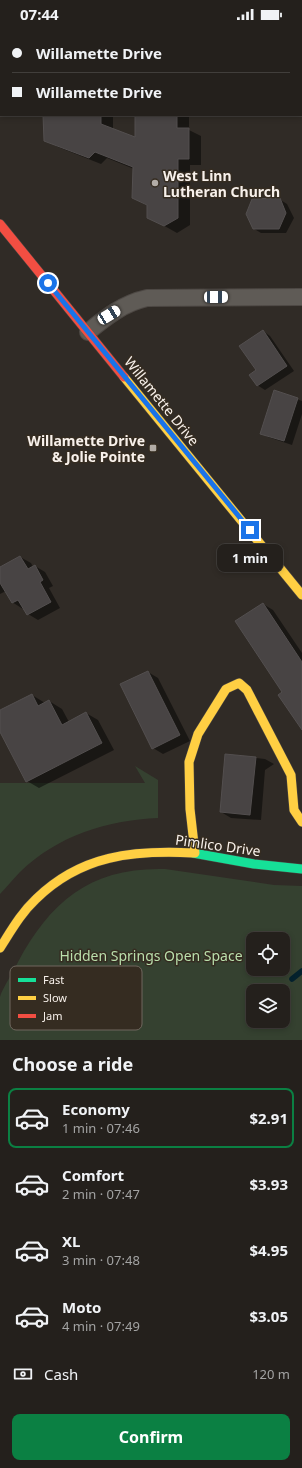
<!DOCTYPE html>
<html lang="en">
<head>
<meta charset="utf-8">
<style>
  :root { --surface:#24201c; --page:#302d29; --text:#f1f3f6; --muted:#a3a3a3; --line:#413e3b; --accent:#0b8043 }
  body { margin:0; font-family:"Noto Sans",sans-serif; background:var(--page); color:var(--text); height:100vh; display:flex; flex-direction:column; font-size:15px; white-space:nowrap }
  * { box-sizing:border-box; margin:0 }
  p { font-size:13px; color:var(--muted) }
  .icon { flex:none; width:22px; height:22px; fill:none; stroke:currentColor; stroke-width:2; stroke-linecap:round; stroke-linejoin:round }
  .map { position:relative; height:1012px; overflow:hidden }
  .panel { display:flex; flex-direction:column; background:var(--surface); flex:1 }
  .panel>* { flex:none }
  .hud { position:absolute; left:0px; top:0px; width:302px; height:88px; box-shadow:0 2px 6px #0003,0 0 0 1px var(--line); display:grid; align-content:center; height:88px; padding:0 12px; background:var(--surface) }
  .fabs { position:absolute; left:246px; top:904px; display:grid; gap:8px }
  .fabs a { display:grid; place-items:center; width:44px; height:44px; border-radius:8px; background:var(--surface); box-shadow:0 2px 6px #0003,0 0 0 1px var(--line); font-size:20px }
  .end { position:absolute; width:18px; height:18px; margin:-9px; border:5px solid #1a73e8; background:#fff; box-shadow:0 0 0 2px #fff }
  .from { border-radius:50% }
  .bubble { position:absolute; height:28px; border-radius:8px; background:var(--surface); box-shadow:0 2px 6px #0003,0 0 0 1px var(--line); font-size:13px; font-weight:700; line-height:28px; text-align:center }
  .car { position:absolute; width:12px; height:24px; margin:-12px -6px; border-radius:5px; box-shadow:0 0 3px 1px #0007; background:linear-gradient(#fff 24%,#345 0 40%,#fff 0 76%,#345 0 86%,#fff 0) }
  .hud b { display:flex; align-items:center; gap:14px; height:38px; font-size:15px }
  .hud b+b { border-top:1px solid var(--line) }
  .hud i { width:10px; height:10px; background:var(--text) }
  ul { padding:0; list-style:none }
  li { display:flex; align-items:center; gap:12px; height:60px; margin:0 8px 6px; padding:0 4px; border:2px solid transparent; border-radius:8px }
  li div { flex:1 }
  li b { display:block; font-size:15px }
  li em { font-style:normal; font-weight:700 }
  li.selected { border-color:var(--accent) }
  li>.icon { width:36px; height:36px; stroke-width:1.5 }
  h2 { padding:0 12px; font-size:18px; line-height:48px }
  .pay { display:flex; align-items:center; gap:10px; height:44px; padding:0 12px; font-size:15px }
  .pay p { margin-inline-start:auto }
  .cta { display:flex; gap:8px; margin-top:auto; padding:8px 12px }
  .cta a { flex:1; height:46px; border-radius:8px; background:var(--accent); color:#fff; font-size:16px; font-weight:700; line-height:46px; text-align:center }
  .status { display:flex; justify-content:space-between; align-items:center; height:28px; padding:0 20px; background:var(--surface); direction:ltr }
  .status svg { height:11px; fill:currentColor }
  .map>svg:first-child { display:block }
  .green { fill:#354130; fill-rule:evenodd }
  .shadow { fill:#0007 }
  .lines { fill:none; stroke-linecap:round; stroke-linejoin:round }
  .stream { stroke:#04212d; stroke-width:5.5 }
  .building { fill:#484444; stroke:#534f4f }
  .street-casing { stroke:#4d4844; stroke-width:18 }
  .fast-casing { stroke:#4d4844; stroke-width:10 }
  .slow-casing { stroke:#4d4844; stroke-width:10 }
  .jam-casing { stroke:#4d4844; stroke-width:10 }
  .street { stroke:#5f5b56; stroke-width:16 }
  .fast { stroke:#16e098; stroke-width:9 }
  .slow { stroke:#ffcf43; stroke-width:9 }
  .jam { stroke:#f24e42; stroke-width:9 }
  .route { stroke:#1a73e8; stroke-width:5 }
  .poi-dot { fill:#b2aca6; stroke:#352c21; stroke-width:1.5 }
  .labels { text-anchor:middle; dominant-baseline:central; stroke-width:3; stroke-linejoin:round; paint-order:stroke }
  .poi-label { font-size:14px; font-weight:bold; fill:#f8f1eb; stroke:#352c21; text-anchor:start }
  .street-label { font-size:14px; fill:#f8f1eb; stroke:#352c21 }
  .park-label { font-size:14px; fill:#badfac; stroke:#352c21 }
  .key { fill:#352c21; stroke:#70675e; stroke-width:1 }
  .key-label { font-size:11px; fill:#f8f1eb }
</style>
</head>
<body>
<div class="status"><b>07:44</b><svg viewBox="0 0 49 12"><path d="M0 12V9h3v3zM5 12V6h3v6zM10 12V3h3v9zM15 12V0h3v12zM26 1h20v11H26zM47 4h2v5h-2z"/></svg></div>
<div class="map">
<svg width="302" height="1012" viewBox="0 0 302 1012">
  <rect width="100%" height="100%" fill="#302b26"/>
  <path class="green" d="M 135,738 L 158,752 L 158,790 C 107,792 57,808 20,844 C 13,851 7,859 0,866 L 0,755 L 145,755 Z
    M 165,841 L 274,857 L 302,858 L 302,1012 L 0,1012 C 0,1000 0,981 0,969 C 2,961 14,943 18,934 C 51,872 92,839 165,841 ZM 253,911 L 283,911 L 283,941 L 253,941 ZM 253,963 L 283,963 L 283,993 L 253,993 Z"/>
  <path class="shadow" d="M 44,87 L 111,87 L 113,88 L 113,102 L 136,110 L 136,87 L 189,87 L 189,102 L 201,108 L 201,137 L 190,137 L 190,197 L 177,205 L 161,196 L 148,178 L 133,170 L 134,141 L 107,130 L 101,136 L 58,119 L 45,112 Z
    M 279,171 L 287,176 L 294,190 L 286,205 L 261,205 L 253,200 Z
    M 263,303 L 270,308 L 294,343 L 265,362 L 257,357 L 257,342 Z
    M 274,363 L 302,373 L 302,386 L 292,417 L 268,409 L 261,405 Z
    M 20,529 L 31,535 L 33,539 L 35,538 L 45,544 L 53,558 L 49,560 L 60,580 L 38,592 L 28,586 L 24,580 L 23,581 L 12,574 L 6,563 L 0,566 L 0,540 Z
    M 263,576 L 273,582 L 302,625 L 302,701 L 284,665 Z
    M 148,644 L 158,650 L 190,713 L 163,726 L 153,720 Z
    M 32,667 L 45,675 L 49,673 L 62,681 L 69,694 L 86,685 L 98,692 L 114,722 L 39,760 L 27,753 L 0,702 L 0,681 L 3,682 Z
    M 226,727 L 265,731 L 274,736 L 265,742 L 261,792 L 231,790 L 221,784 Z"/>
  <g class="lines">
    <path class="stream" d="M 292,951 L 302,943"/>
  </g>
  <path class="building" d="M 43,87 L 101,87 L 101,96 L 135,109 L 135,87 L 177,87 L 177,100 L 189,100 L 189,131 L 178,131 L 178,190 L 164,198 L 147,190 L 147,177 L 132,170 L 133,139 L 95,124 L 89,130 L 44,113 Z
    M 280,170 L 286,185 L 279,201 L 253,201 L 246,186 L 252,171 Z
    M 263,302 L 287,338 L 257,358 L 249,347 L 256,342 L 239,318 Z
    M 274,362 L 298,370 L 284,413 L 260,406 Z
    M 20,528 L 28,541 L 35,537 L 43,552 L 40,554 L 51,574 L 27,587 L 18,572 L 12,575 L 0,555 L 0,539 Z
    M 263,575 L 302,634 L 302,702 L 278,667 L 282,664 L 235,593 Z
    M 148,643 L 180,707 L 152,721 L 120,656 Z
    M 32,666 L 38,678 L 49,672 L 62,697 L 86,684 L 102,715 L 26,754 L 0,704 L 0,682 Z
    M 225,726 L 256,729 L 250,787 L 220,784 Z"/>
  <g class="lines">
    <g class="street-casing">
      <path id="street" d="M 88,304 C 106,289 124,275 147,270 L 302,269"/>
    </g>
    <g class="fast-casing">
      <path id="fast" d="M 193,825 L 254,836 L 302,841"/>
    </g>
    <g class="slow-casing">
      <path id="slow" d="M 124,349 L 302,567
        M 195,825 L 190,781 L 189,734 L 198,706 L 226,661 L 239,655 L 247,662 L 291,747 L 294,782 L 302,794
        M 0,920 C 11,903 21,885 36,871 C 81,827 133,822 193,825"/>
    </g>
    <g class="jam-casing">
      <path id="jam" d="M 0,196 L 124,349"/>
    </g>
    <use href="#street" class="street"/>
    <use href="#fast" class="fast"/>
    <use href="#slow" class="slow"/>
    <use href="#jam" class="jam"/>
  </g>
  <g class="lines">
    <path class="route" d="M 48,255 L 250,502"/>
  </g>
  <g class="poi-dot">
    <circle cx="155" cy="155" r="4"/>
    <rect x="149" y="416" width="8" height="8" rx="2"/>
  </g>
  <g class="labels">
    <g class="poi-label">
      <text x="163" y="147">West Linn<tspan x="163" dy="16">Lutheran Church</tspan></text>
      <text x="145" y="412" text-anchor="end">Willamette Drive<tspan x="145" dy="16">&amp; Jolie Pointe</tspan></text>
    </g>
    <g class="street-label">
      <text transform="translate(162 373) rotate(51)">Willamette Drive</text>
      <text transform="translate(218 817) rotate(8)">Pimlico Drive</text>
    </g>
    <g class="park-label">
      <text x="151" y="927">Hidden Springs Open Space</text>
    </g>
  </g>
  <rect x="10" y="938" width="132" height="64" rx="6" class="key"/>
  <rect x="18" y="950" width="18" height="4" fill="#16e098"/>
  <rect x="18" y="968" width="18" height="4" fill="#ffcf43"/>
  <rect x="18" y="986" width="18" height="4" fill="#f24e42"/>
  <g class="key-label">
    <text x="43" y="956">Fast</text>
    <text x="43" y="974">Slow</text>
    <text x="43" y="992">Jam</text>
  </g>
</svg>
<div class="fabs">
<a><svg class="icon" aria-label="locate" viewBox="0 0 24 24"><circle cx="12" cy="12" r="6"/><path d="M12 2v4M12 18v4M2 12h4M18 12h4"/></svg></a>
<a><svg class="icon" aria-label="layers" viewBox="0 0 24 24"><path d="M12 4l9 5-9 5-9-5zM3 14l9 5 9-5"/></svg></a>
</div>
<i class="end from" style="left:48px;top:255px"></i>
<i class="end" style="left:250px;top:502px"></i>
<div class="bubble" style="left:217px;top:516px;width:66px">1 min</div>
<i class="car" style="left:216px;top:269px;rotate:90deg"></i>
<i class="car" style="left:109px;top:287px;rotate:59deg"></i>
<div class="hud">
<b><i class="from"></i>Willamette Drive</b>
<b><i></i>Willamette Drive</b>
</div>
</div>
<section class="panel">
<h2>Choose a ride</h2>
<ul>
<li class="selected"><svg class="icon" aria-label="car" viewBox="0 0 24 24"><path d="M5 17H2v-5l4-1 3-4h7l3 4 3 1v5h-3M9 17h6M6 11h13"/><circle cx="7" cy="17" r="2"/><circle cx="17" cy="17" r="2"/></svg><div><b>Economy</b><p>1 min · 07:46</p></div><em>$2.91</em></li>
<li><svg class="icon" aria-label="car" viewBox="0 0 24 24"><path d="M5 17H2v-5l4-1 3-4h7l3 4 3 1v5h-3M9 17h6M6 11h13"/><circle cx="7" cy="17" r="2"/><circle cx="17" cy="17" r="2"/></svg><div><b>Comfort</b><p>2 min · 07:47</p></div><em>$3.93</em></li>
<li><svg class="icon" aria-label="car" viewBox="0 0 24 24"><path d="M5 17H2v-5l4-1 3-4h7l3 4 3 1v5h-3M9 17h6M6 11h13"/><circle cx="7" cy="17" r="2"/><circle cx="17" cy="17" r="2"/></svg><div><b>XL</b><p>3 min · 07:48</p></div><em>$4.95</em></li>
<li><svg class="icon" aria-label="car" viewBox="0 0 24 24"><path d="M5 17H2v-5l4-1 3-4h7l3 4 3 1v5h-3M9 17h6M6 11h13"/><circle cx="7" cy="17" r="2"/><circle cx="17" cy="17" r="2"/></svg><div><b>Moto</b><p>4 min · 07:49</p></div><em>$3.05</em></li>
</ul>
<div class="pay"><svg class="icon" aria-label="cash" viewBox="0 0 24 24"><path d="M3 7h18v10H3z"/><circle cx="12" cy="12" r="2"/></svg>Cash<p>120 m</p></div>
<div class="cta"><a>Confirm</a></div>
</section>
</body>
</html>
